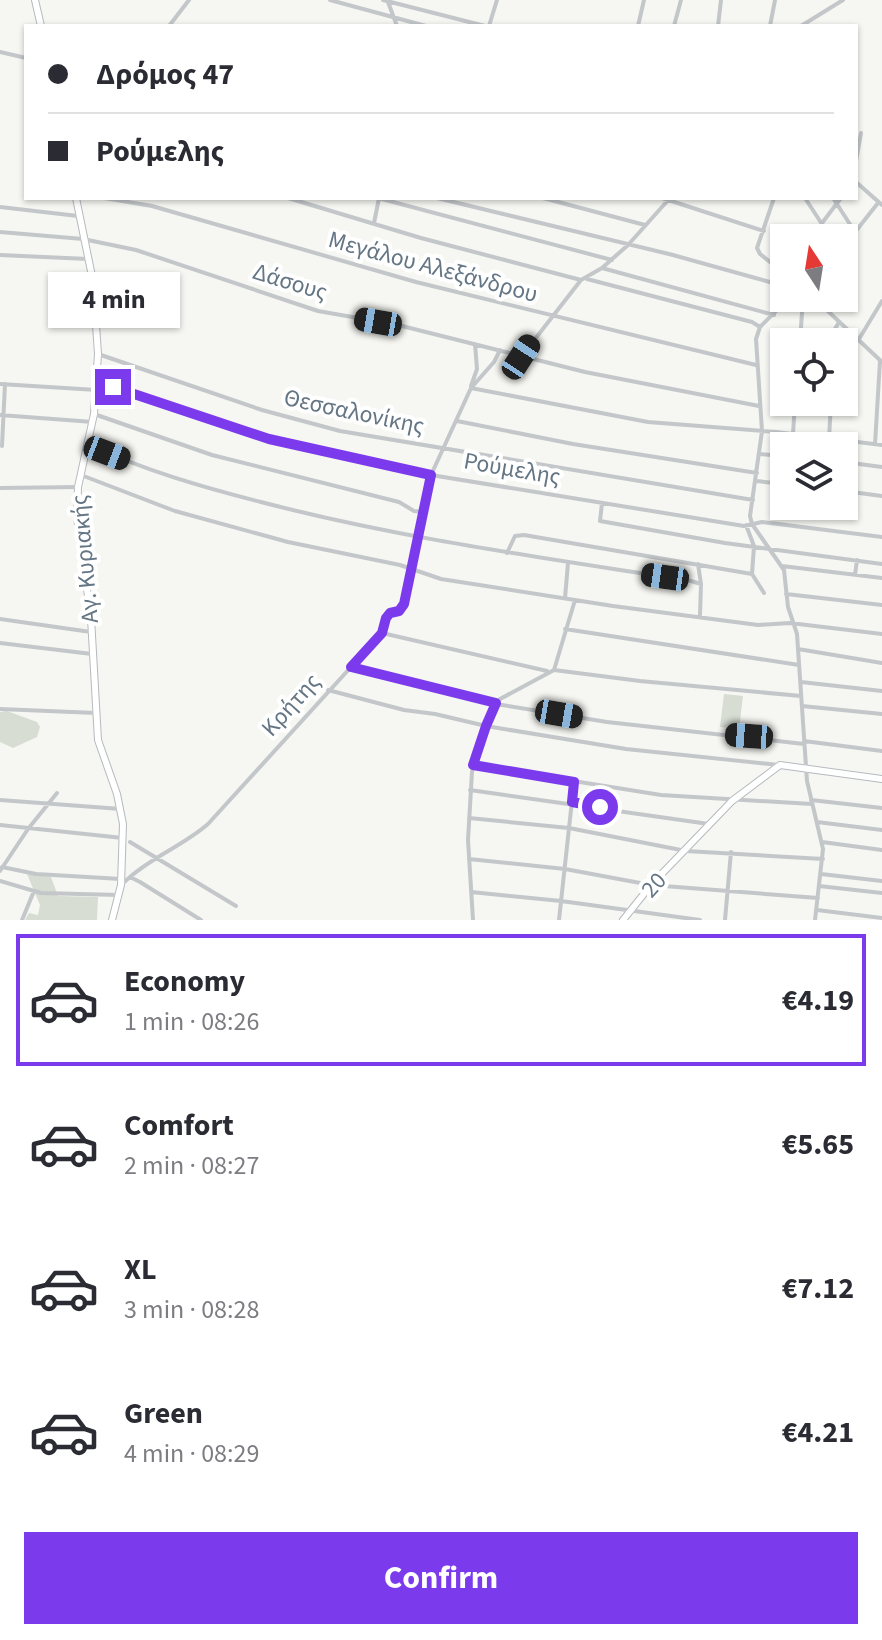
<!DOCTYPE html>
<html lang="en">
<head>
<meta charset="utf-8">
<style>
  :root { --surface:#fff; --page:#f7f7f7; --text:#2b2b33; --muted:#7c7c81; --line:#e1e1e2; --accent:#7c3aed }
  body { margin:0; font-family:"Source Sans 3",sans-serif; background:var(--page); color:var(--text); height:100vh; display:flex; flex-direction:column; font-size:30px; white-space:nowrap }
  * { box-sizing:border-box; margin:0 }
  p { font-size:26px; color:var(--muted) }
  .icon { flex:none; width:44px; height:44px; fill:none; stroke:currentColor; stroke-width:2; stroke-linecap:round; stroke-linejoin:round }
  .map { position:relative; height:920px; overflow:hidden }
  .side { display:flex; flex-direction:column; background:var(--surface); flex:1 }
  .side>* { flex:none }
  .banner { position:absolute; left:24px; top:24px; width:834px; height:176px; border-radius:0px; box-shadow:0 2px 6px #0004; display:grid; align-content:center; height:176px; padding:0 24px; background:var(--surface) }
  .needle { width:52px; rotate:348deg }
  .fabs { position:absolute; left:770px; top:224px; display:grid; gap:16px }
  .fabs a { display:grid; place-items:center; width:88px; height:88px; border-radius:0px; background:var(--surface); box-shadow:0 2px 6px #0004; font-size:40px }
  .end { position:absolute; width:36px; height:36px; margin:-18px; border:10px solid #7c3aed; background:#fff; box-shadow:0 0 0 4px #fff }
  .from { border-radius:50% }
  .bubble { position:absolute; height:56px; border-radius:0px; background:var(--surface); box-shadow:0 2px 6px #0004; font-size:26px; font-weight:700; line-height:56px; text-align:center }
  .car { position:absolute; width:24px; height:48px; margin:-24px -12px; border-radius:10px; box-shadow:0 0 6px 2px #0007; background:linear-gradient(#222 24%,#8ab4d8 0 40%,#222 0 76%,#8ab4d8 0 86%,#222 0) }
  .banner b { display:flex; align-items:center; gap:28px; height:76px; font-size:30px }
  .banner b+b { border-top:2px solid var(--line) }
  .banner i { width:20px; height:20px; background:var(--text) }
  ul { padding:14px 0 0; list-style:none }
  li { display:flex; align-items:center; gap:24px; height:132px; margin:0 16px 12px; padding:0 8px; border:4px solid transparent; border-radius:0px }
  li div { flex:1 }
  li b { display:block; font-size:30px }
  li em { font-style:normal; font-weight:700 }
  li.active { border-color:var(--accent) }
  li>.icon { width:72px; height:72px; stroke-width:1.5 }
  .cta { display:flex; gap:16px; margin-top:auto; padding:16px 24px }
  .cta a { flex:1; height:92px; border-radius:0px; background:var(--accent); color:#fff; font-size:32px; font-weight:700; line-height:92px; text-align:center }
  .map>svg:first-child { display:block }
  .green { fill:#d7ddd3 }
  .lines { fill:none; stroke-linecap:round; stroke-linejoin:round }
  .secondary-casing { stroke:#b5babf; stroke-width:8 }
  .street { stroke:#c3c7ca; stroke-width:4 }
  .secondary { stroke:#fff; stroke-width:6 }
  .route { stroke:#7c3aed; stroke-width:10 }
  .labels { text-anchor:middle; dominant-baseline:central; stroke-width:8; stroke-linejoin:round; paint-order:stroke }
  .street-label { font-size:24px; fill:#647584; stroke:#fff }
</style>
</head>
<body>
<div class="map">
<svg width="882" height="920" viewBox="0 0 882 920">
  <rect width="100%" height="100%" fill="#f6f6f2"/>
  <path class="green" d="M 724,694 L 743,696 L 739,729 L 720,727 Z
    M 7,711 L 37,722 L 40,727 L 37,737 L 13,748 L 0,742 L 0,712 Z
    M 27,874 L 51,877 L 58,896 L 98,897 L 97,920 L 25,920 L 29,913 L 38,915 L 40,905 Z"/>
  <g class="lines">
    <g class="secondary-casing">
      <path id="secondary" d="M 35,0 L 41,26
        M 76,198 L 93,281 L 98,354 L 94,414 L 78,487 L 77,517 L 91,618 L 98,740 L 117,794 L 123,824 L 121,885 L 112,920
        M 623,920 L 651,885 L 732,801 L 780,765 L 882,779"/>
    </g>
    <path class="street" d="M 330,0 L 426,26
      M 383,0 L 485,26
      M 388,2 L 397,26
      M 169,26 L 189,0
      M 489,26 L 497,0
      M 638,26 L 644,0
      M 674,26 L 681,0
      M 718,26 L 721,0
      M 770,26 L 775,0
      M 801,26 L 843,0
      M 0,52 L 26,58
      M 856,161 L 861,133
      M 856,182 L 882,205
      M 104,198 L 152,206 L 416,282 L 756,365
      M 288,198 L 421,238 L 581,280
      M 378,198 L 612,260
      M 437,198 L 673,255 L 784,286
      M 543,198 L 645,225
      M 662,198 L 764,231
      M 774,198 L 757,248 L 760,254 L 784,273
      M 805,198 L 831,238
      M 833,198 L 855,232
      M 0,207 L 78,216
      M 374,223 L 379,198
      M 822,223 L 841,198
      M 0,232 L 83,239 L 136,250 L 318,311 L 398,325 L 585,372 L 759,406
      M 844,246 L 878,203
      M 0,255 L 88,259
      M 602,268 L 774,315
      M 587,279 L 752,322 L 760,327
      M 789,298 L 760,327 L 756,339 L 762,431 L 750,516 L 752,524 L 784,570 L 788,607 L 797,634 L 807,781 L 823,849 L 815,920
      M 814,298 L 882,362
      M 859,339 L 882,301
      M 800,342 L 803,298
      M 834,342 L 835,329 L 839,322
      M 98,354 L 262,410 L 340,431 L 753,500
      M 521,357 L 581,280 L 602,268 L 628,245 L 670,198
      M 97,381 L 269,439 L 296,446 L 431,475 L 744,526 L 762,522 L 882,537
      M 0,384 L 97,390
      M 471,386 L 477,369 L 475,344
      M 471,388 L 648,422 L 776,432 L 882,445
      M 94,414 L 212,455 L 399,502 L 414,511 L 424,512
      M 0,415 L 93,422
      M 457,421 L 573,444 L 757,473
      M 793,434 L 795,402
      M 829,439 L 831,402
      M 88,444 C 143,470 202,487 261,502 C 402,539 547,558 691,581 L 701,584 L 700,615
      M 875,444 L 880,361
      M 2,446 L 5,384
      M 760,454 L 784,456
      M 844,462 L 882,467
      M 81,475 L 175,511 L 288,542 L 400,565 L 441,579 L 613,606 L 758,625 L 790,623 L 882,634
      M 756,481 L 784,484
      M 0,488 L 78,487
      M 844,491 L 882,496
      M 602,503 L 600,521 L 725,543 L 882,564
      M 746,525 L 754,546 L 752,574 L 764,593
      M 507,553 L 515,536 L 524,535 L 752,574
      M 698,564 L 701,584
      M 782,566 L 882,578
      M 855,575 L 857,560
      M 786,594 L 882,605
      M 565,598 L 568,563
      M 0,619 L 91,632
      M 565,629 L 799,665
      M 382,633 L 547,671
      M 0,643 L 92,654
      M 798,649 L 882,663
      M 351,667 L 484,702 L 607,722 L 804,744
      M 554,670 L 575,600
      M 801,682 L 882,691
      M 328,690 L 404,710 L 435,714 L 486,726 L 626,749 L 779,765
      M 802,706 L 882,714
      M 0,709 L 96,713
      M 804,741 L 882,751
      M 473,765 L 661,795 L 812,804
      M 470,790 L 709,824
      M 0,800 L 121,809
      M 811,800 L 882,808
      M 469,818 L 569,828 L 686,851 L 823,859
      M 817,822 L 882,830
      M 0,825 L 123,838
      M 130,842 L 236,906
      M 822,842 L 882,850
      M 469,859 L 565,869 L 651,885 L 818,898
      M 2,867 L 36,874 L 121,879
      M 0,871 L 28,829 L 57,793
      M 821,874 L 882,881
      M 130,877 C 154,856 184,845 208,824 L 382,633 C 385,621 386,614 399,611 L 404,604 L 431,475 L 471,388 L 494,362 L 500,350
      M 0,881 L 41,893 L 119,895
      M 122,884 L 130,877 L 140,882 L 201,920
      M 819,886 L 882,893
      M 471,892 L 561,901 L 700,920
      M 817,910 L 882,918
      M 22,920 L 34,891
      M 473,920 L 468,840 L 472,772 L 486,726 L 500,699 L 554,670 L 640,681 L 801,696
      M 559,920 L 574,782
      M 725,920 L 731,852"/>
    <use href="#secondary" class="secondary"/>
  </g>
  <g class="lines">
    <path class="route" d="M 113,387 L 269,439 L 431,475 L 404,604 L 399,611 L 390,613 L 386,618 L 382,633 L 351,667 L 496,703 L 486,726 L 473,765 L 574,782 L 572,802 L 600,807"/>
  </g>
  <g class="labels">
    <g class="street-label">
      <text transform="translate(433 267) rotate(15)">Μεγάλου Αλεξάνδρου</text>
      <text transform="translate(290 282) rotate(17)">Δάσους</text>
      <text transform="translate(354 412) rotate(12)">Θεσσαλονίκης</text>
      <text transform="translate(512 469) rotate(10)">Ρούμελης</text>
      <text transform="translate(85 559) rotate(-95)">Αγ. Κυριακής</text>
      <text transform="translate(291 705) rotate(-48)">Κρήτης</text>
      <text transform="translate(654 885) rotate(-48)">20</text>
    </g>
  </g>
</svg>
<div class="fabs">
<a><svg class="needle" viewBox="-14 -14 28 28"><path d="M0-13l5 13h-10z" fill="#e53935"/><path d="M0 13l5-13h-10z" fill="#7c7c81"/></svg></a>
<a><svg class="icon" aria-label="locate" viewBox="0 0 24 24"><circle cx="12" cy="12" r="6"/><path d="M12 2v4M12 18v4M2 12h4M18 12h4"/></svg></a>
<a><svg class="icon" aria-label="layers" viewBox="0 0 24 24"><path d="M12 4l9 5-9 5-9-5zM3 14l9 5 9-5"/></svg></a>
</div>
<i class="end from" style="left:600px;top:807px"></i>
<i class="end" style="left:113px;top:387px"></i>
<div class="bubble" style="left:48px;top:272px;width:132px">4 min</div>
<i class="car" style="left:378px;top:322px;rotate:280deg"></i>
<i class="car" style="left:521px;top:357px;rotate:33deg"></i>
<i class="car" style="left:107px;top:453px;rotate:111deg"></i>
<i class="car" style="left:665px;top:577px;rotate:278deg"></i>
<i class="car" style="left:559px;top:714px;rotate:100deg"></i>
<i class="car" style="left:749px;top:736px;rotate:274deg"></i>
<div class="banner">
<b><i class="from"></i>Δρόμος 47</b>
<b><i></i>Ρούμελης</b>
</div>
</div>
<section class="side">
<ul>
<li class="active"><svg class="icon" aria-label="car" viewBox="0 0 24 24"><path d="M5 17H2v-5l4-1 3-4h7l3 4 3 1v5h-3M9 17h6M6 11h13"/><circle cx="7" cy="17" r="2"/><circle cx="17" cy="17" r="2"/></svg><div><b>Economy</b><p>1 min · 08:26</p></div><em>€4.19</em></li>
<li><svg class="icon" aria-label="car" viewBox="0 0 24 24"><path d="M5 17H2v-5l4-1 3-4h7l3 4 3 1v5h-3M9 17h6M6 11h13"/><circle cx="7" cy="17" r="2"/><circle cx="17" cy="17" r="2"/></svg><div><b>Comfort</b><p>2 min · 08:27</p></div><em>€5.65</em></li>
<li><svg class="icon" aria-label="car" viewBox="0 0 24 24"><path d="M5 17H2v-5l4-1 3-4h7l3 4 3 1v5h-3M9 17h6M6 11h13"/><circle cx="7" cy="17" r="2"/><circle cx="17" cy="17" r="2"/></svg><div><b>XL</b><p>3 min · 08:28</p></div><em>€7.12</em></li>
<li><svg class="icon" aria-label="car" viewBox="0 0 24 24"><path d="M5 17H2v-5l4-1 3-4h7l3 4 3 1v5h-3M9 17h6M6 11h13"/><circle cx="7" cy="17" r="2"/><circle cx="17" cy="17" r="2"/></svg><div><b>Green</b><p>4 min · 08:29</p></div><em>€4.21</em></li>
</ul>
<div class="cta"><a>Confirm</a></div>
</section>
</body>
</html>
